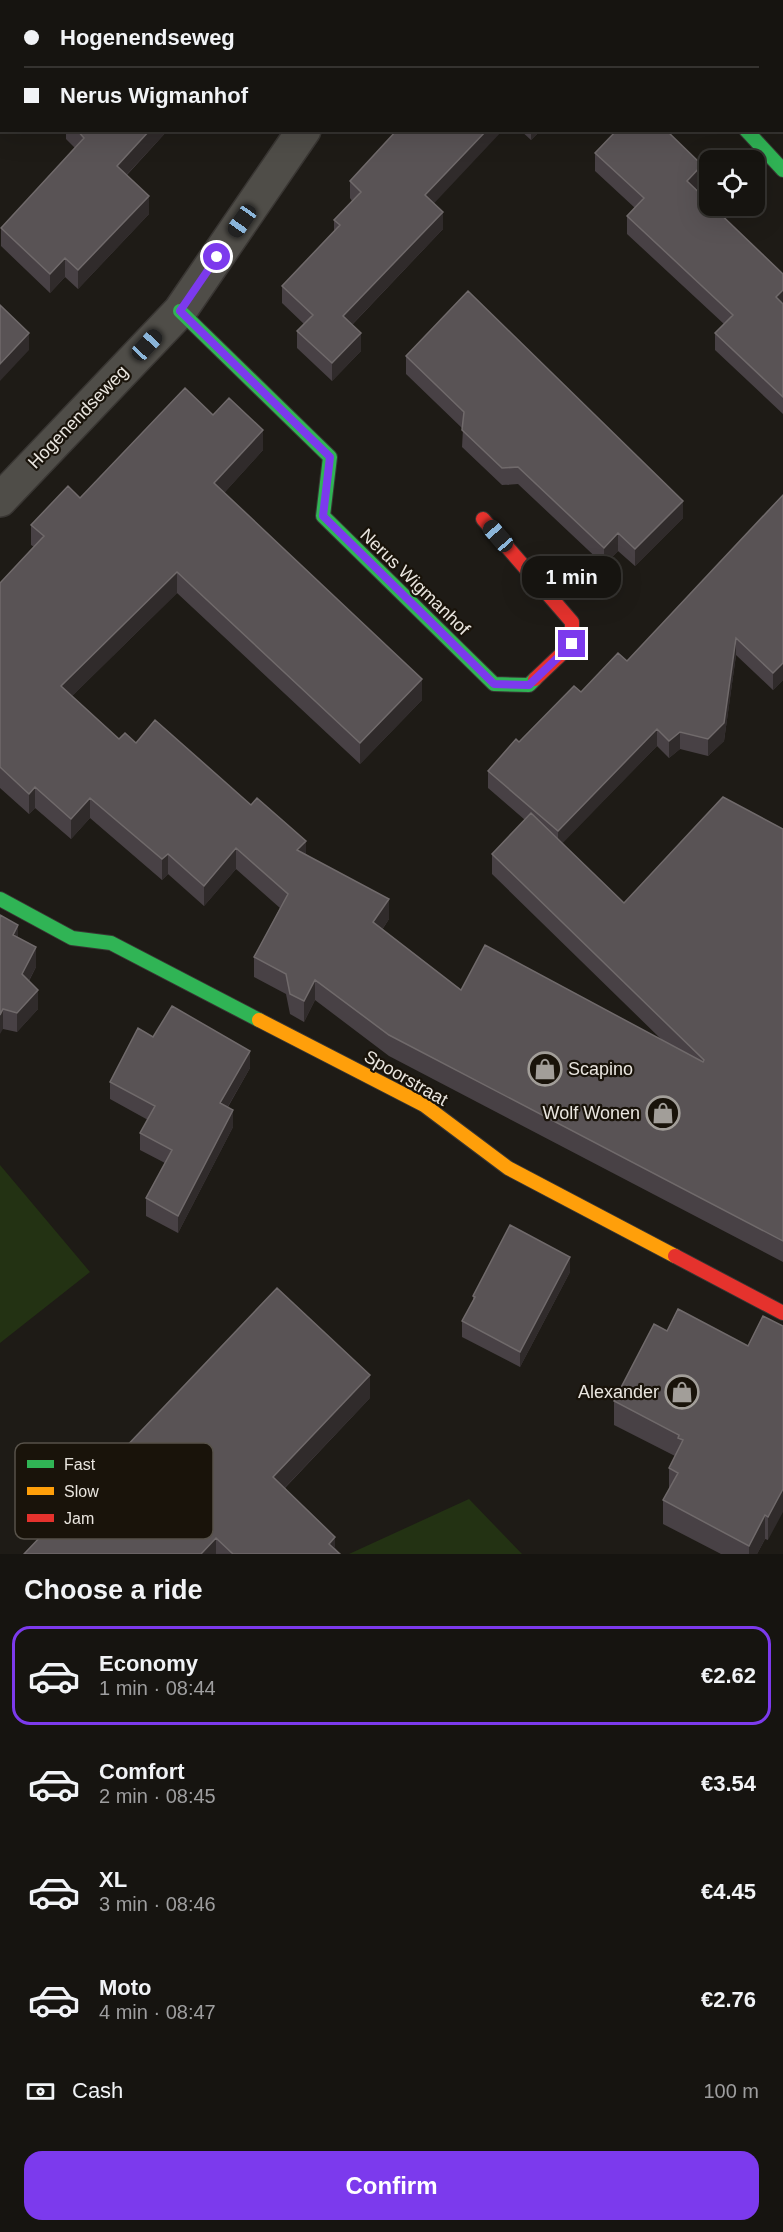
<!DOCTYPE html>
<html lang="en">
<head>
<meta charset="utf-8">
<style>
  :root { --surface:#161410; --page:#23211e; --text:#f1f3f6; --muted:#9e9e9f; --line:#353330; --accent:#7c3aed }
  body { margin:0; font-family:Helvetica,sans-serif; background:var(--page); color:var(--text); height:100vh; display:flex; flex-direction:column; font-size:22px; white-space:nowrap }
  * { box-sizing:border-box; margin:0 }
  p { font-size:20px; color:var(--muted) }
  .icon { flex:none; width:33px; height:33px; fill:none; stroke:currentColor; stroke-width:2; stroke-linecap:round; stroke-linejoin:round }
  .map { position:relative; height:1554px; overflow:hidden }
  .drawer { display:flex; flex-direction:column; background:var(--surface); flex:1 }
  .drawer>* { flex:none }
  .guide { position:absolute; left:0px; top:0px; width:783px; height:132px; box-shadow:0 6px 24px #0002,0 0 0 2px var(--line); display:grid; align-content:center; height:132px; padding:0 24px; background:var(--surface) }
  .buttons { position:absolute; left:699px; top:150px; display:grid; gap:12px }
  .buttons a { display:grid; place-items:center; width:66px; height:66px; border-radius:12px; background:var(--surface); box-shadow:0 6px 24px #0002,0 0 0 2px var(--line); font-size:30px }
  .end { position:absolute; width:27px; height:27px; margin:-14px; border:8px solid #7c3aed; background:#fff; box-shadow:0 0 0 3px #fff }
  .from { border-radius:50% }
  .bubble { position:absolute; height:42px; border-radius:18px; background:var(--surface); box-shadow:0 6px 24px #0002,0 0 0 2px var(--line); font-size:20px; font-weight:600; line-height:42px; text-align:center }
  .car { position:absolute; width:18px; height:36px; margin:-18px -9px; border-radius:8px; box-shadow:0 0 4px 2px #0007; background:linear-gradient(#222 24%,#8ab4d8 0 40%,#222 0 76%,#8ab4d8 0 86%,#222 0) }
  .guide b { display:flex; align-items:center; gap:21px; height:57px; font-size:22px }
  .guide b+b { border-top:2px solid var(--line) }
  .guide i { width:15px; height:15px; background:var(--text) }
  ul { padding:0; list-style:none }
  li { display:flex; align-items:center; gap:18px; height:99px; margin:0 12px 9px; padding:0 12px; border:3px solid transparent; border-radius:18px }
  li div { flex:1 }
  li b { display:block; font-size:22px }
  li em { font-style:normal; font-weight:600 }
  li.on { border-color:var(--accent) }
  li>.icon { width:54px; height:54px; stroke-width:1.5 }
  h2 { padding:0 24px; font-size:27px; line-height:72px }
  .pay { display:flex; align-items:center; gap:15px; height:66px; padding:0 24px; font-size:22px }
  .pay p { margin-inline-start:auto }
  .primary-button { display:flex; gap:12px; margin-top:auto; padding:12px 24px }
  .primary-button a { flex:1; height:69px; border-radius:18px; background:var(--accent); color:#fff; font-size:24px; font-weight:600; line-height:69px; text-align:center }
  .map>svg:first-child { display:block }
  .green { fill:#233213 }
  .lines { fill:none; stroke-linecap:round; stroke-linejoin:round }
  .street-casing { stroke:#393633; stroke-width:36 }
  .fast-casing { stroke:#393633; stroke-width:16 }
  .slow-casing { stroke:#393633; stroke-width:16 }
  .jam-casing { stroke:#393633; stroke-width:16 }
  .street { stroke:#4f4d48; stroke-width:33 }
  .fast { stroke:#30b455; stroke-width:14 }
  .slow { stroke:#ff9f0a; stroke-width:14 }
  .jam { stroke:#e5322d; stroke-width:14 }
  .wall { fill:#484145 }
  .shaded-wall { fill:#302b2b }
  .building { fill:#595355; stroke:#706a6b; stroke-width:1.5 }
  .route { stroke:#7c3aed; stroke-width:8 }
  .labels { text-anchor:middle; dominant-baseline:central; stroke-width:4.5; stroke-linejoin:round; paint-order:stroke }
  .street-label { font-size:18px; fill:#e9e5df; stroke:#19130a }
  .poi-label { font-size:18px; fill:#e9e5df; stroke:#19130a; text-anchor:end }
  .key { fill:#19130a; stroke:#57524a; stroke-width:1.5 }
  .key-label { font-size:16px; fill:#e9e5df }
</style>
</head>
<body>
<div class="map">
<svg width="783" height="1554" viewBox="0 0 783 1554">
  <rect width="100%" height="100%" fill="#1e1b16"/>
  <path class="green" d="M 0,1165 L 90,1272 L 0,1343 Z
    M 469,1499 L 522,1554 L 349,1554 Z"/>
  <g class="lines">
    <g class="street-casing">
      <path id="street" d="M 625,0 L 627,2
        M 392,2 L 394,0
        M 0,500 L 180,311 L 304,130"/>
    </g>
    <g class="fast-casing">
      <path id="fast" d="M 746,130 L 783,170
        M 180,311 L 330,457 L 323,516 L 494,684 L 529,685 L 535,679
        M 0,899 L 72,938 L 111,943 L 259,1020"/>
    </g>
    <g class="slow-casing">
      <path id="slow" d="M 259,1020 L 424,1105 L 508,1168 L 675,1256"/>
    </g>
    <g class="jam-casing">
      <path id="jam" d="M 483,519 L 572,622 L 572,644 L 535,679
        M 675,1256 L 783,1313"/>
    </g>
    <use href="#street" class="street"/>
    <use href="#fast" class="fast"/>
    <use href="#slow" class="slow"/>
    <use href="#jam" class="jam"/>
  </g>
  <path class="wall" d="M 0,0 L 61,0 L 60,2 L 2,2 L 2,60 L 0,58 Z
    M 741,0 L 783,0 L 783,60 L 782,58 L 782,2 L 741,2 Z
    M 66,130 L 168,130 L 127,175 L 149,214 L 78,289 L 65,277 L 50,293 L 1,246 L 1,228 L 75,148 L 66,139 Z
    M 520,130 L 541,130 L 531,140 Z
    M 595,153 L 702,182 L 695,190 L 783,274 L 783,414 L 715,350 L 715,333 L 724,324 L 627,234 L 627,216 L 635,208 L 595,171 Z
    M 350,181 L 434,203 L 443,229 L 352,325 L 361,351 L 332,381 L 297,348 L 297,331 L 304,324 L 282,303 L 282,286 L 334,231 L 334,220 L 352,201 L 350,198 Z
    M 406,356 L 683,518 L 635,566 L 618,551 L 604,565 L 518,484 L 502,485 L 462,447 L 463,429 L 406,374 Z
    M 213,415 L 263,450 L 224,493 L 422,700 L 360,764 L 177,593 L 72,696 L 119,739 L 136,743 L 306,854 L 389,919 L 382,930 L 461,990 L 663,1041 L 492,874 L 492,854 L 525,820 L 488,788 L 488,771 L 519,742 L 581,692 L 627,661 L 783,495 L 783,680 L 773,690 L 736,655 L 724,741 L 708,756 L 680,749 L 669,758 L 657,746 L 562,843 L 624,903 L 783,829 L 783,1262 L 389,1056 L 315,1000 L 304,1022 L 290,1014 L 286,994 L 254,977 L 254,957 L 280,908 L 236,869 L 204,906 L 168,874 L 162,880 L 90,818 L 71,839 L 35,808 L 29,814 L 0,788 L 0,583 L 34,547 L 31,545 L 31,525 L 80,498 Z
    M 0,915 L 18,938 L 36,967 L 29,981 L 38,1009 L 17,1032 L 3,1029 Z
    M 153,1037 L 250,1068 L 228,1107 L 233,1127 L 178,1233 L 146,1216 L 146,1198 L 165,1163 L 140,1150 L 140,1133 L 148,1120 L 110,1099 L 110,1082 Z
    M 570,1272 L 520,1367 L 462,1337 L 462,1321 L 473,1301 L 473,1296 Z
    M 783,1326 L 768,1540 L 765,1539 L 757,1554 L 721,1554 L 663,1524 L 663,1500 L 669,1490 L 669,1468 L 675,1456 L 614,1425 L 614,1401 L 748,1346 Z
    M 370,1398 L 285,1488 L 340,1554 L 24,1554 Z"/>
  <path class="shaded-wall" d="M 44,0 L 61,0 L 60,2 L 42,2 Z
    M 270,0 L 287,0 L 286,2 L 269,2 Z
    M 560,0 L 569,0 L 569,2 L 558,2 Z
    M 150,130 L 168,130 L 117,185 L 117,166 Z
    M 487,130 L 503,130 L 425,213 L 425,195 Z
    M 531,130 L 541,130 L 531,140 Z
    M 702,165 L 702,182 L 687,199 L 687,181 Z
    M 149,196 L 149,214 L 78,289 L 78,270 Z
    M 443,212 L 443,229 L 343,334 L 343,316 Z
    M 65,258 L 65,277 L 50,293 L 50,274 Z
    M 783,290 L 783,307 L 776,297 Z
    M 29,333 L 29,350 L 0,381 L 0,364 Z
    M 361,333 L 361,351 L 332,381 L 332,363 Z
    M 263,430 L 263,450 L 214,504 L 214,483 Z
    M 683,501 L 683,518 L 635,566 L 635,549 Z
    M 618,533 L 618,551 L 604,565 L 604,548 Z
    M 177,572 L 177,593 L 61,707 L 61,686 Z
    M 736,638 L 736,655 L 724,741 L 708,756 L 708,739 Z
    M 783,663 L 783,680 L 773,690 L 773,673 Z
    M 422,679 L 422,700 L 360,764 L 360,743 Z
    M 657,729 L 657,746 L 558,848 L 558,831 Z
    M 680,732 L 680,749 L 669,758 L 669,741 Z
    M 35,787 L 35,808 L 29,814 L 29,794 Z
    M 90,798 L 90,818 L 71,839 L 71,819 Z
    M 306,841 L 306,861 L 297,850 Z
    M 236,848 L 236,869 L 204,906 L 204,886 Z
    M 168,854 L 168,874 L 162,880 L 162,859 Z
    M 389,899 L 389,919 L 373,943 L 373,922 Z
    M 18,925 L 18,944 L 13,935 Z
    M 36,947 L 36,967 L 22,993 L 22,974 Z
    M 315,980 L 315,1000 L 304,1022 L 304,1001 Z
    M 38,990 L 38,1009 L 17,1032 L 17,1013 Z
    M 3,1009 L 3,1029 L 0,1034 L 0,1015 Z
    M 250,1051 L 250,1068 L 220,1120 L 220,1103 Z
    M 233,1110 L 233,1127 L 178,1233 L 178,1216 Z
    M 570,1257 L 570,1272 L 520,1367 L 520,1352 Z
    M 370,1375 L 370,1398 L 273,1500 L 273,1477 Z
    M 783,1489 L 783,1512 L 768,1540 L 768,1517 Z
    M 765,1515 L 765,1539 L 757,1554 L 749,1554 L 749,1546 Z
    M 335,1537 L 335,1554 L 329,1544 Z
    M 216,1538 L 216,1554 L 201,1554 Z"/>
  <path class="building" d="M 0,0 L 44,0 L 42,2 L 2,2 L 2,41 L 0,40 Z
    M 90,0 L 158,0 L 160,2 L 90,2 Z
    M 181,0 L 270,0 L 269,2 L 179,2 Z
    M 488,0 L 560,0 L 558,2 L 487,2 Z
    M 742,0 L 783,0 L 783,44 L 782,42 L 782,2 L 743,2 Z
    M 77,130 L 150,130 L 117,166 L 149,196 L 78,270 L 65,258 L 50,274 L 1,228 L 84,138 Z
    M 397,130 L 487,130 L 425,195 L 443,212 L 343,316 L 361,333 L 332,363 L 297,331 L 313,315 L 282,286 L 340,225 L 334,220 L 361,192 L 350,181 Z
    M 617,130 L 666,130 L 702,165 L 687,181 L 710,203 L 710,206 L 712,206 L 783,274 L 783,290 L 776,297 L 783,304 L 783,397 L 715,333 L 733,315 L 627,216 L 644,198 L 595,153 Z
    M 468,291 L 683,501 L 635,549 L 618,533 L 604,548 L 518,467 L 502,468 L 462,430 L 464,412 L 406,356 Z
    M 0,305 L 29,333 L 0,364 Z
    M 185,388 L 213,415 L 229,398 L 263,430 L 214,483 L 422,679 L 360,743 L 177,572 L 61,686 L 119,739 L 125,733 L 136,743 L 155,720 L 251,805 L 257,798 L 306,841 L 297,850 L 389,899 L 373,922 L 461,990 L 485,945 L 703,1062 L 704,1060 L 492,854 L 531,813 L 624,903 L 723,797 L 783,829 L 783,1241 L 389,1035 L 315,980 L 304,1001 L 290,994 L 286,974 L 254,957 L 288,894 L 236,848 L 204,886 L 168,854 L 162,859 L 90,798 L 71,819 L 35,787 L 29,794 L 0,767 L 0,583 L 44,536 L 31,525 L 68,486 L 80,498 Z
    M 783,495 L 783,663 L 773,673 L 736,638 L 724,723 L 708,739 L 680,732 L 669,741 L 657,729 L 558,831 L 488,771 L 516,739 L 519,742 L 574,686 L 581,692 L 618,653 L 627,661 Z
    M 0,915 L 18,925 L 13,935 L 36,947 L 22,974 L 38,990 L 17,1013 L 3,1009 L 0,1015 Z
    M 172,1006 L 250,1051 L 220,1103 L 233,1110 L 178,1216 L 146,1198 L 172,1150 L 140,1133 L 155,1106 L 110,1082 L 138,1028 L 153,1037 Z
    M 510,1225 L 570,1257 L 520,1352 L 462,1321 L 475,1297 L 473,1296 Z
    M 277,1288 L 370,1375 L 273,1477 L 335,1537 L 329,1544 L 340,1554 L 233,1554 L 216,1538 L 201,1554 L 24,1554 Z
    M 678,1309 L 748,1346 L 763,1316 L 783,1326 L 783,1489 L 768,1517 L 765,1515 L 749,1546 L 663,1500 L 678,1473 L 669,1468 L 683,1440 L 678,1438 L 679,1435 L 614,1401 L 654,1324 L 667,1331 Z"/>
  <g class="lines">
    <path class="route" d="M 217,257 L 180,311 L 330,457 L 323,516 L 494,684 L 529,685 L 572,644"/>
  </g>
  <defs>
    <g id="shop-ring" transform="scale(1.725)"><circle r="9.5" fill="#19130a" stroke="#a29e99" stroke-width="1.5"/><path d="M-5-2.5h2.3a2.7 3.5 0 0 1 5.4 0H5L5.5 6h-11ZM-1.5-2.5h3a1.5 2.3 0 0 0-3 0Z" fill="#a29e99"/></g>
  </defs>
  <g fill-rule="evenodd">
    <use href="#shop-ring" x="545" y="1069"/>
    <use href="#shop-ring" x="663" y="1113"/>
    <use href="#shop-ring" x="682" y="1392"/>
  </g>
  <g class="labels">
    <g class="street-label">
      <text transform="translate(78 417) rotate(-46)">Hogenendseweg</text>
      <text transform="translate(415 582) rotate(44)">Nerus Wigmanhof</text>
      <text transform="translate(406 1078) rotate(30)">Spoorstraat</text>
    </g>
    <g class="poi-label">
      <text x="568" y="1069" text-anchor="start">Scapino</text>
      <text x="640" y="1113">Wolf Wonen</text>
      <text x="659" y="1392">Alexander</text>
    </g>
  </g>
  <rect x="15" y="1443" width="198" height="96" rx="9" class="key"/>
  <rect x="27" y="1460" width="27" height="8" fill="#30b455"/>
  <rect x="27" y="1487" width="27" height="8" fill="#ff9f0a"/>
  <rect x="27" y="1514" width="27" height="8" fill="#e5322d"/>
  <g class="key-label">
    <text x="64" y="1470">Fast</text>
    <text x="64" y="1497">Slow</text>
    <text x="64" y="1524">Jam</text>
  </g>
</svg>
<div class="buttons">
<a><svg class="icon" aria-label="locate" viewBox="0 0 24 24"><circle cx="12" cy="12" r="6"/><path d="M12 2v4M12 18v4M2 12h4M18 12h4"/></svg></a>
</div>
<i class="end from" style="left:217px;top:257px"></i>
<i class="end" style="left:572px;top:644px"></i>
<div class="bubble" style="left:522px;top:556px;width:99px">1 min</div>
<i class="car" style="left:242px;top:221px;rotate:215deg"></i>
<i class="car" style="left:147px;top:345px;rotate:43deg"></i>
<i class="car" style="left:498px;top:536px;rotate:319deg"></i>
<div class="guide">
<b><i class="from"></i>Hogenendseweg</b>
<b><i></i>Nerus Wigmanhof</b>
</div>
</div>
<section class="drawer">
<h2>Choose a ride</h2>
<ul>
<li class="on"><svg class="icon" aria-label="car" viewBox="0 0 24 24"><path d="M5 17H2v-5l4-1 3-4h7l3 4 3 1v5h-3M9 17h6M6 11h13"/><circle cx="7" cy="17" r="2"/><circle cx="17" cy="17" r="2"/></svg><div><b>Economy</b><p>1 min · 08:44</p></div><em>€2.62</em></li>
<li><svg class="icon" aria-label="car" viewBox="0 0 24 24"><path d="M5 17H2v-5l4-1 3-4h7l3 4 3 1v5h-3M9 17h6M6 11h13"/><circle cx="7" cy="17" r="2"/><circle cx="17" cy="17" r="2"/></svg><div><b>Comfort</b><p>2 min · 08:45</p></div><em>€3.54</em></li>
<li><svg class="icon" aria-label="car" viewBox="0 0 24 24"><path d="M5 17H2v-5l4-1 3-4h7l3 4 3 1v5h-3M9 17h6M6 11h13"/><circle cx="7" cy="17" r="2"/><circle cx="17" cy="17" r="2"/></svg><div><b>XL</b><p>3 min · 08:46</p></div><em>€4.45</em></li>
<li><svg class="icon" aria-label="car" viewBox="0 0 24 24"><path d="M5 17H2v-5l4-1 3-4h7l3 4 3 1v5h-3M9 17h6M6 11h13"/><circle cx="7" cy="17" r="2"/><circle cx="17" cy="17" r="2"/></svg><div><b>Moto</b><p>4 min · 08:47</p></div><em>€2.76</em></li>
</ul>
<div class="pay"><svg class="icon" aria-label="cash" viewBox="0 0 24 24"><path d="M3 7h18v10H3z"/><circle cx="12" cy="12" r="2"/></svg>Cash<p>100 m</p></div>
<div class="primary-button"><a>Confirm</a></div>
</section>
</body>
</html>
